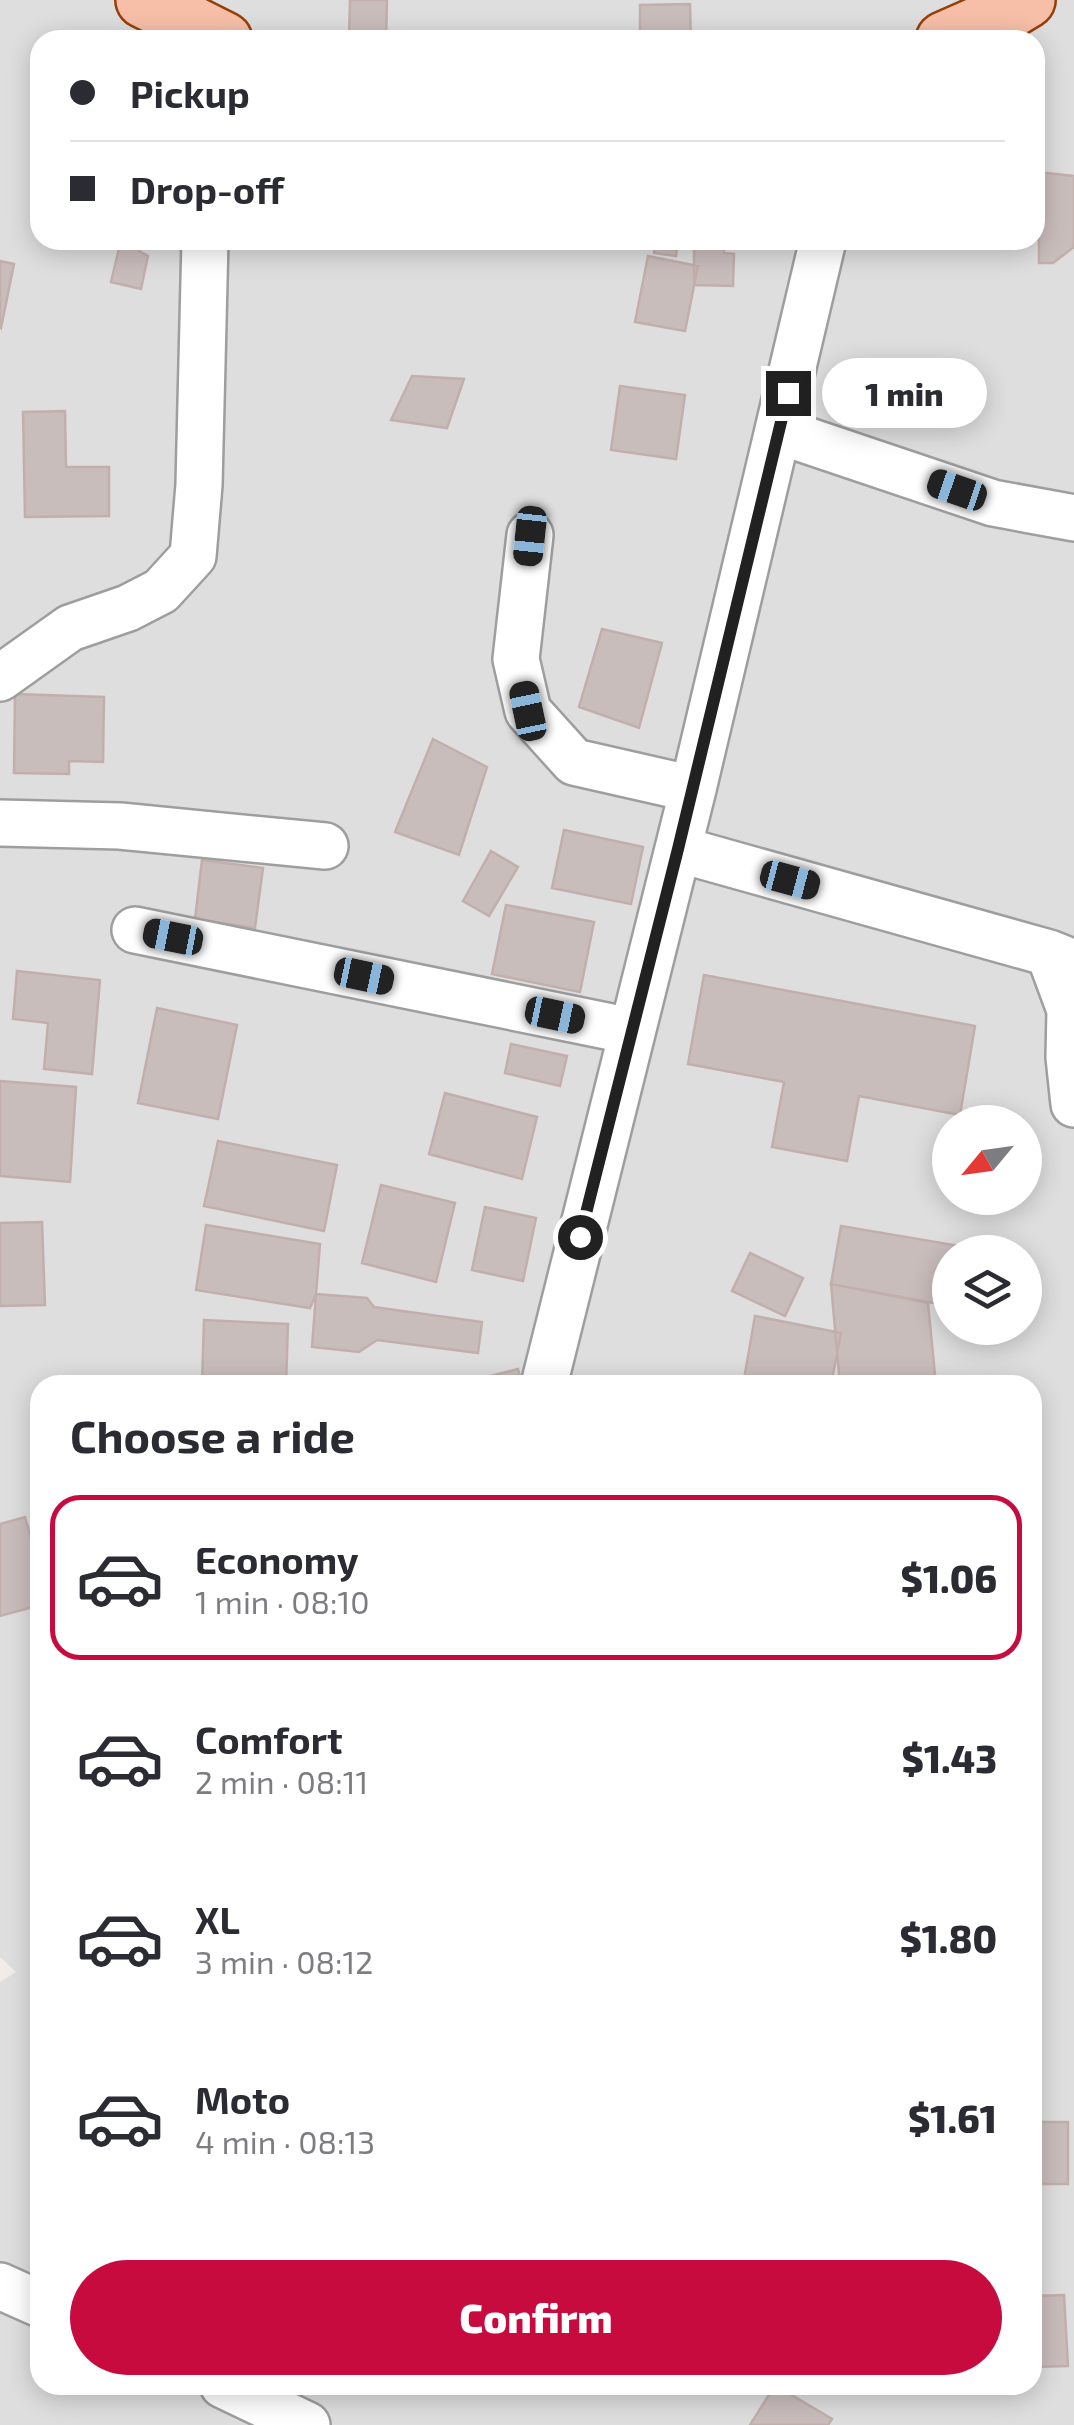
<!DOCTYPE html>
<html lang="en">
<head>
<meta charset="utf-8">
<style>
  :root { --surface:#fff; --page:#f2f2f3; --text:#2b2b33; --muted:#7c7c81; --line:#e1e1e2; --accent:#c70b3f }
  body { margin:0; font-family:"Exo 2",sans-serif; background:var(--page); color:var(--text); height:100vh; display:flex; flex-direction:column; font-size:38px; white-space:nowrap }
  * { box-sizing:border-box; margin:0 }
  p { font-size:32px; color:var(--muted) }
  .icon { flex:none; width:55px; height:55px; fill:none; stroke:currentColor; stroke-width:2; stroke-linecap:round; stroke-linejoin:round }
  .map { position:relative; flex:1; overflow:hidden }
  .side { position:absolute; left:30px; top:1375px; width:1012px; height:1020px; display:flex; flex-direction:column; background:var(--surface); border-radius:30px; box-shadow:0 5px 25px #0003 }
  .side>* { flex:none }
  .banner { position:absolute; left:30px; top:30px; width:1015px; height:220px; border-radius:30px; box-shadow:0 5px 25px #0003; display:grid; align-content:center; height:220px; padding:0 40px; background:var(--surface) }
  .needle { width:65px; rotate:241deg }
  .controls { position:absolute; left:932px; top:1105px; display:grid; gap:20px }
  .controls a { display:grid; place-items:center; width:110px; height:110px; border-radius:50%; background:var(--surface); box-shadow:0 5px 25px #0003; font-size:50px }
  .end { position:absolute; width:45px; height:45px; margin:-22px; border:12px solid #212121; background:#fff; box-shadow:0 0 0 5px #fff }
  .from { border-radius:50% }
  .bubble { position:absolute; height:70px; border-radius:35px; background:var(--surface); box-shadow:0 5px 25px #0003; font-size:32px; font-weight:800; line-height:70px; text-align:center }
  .car { position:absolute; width:30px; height:60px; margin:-30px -15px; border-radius:12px; box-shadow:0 0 8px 2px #0007; background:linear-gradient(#222 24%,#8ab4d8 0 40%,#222 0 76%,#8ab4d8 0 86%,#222 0) }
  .banner b { display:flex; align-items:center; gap:35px; height:95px; font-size:38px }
  .banner b+b { border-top:2px solid var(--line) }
  .banner i { width:25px; height:25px; background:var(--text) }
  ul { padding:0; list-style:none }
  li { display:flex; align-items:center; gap:30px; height:165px; margin:0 20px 15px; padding:0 20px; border:5px solid transparent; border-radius:30px }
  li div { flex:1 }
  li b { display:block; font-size:38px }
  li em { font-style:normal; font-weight:800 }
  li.selected { border-color:var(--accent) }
  li>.icon { width:90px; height:90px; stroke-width:1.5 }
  h2 { padding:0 40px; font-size:45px; line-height:120px }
  .button { display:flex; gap:20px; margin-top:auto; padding:20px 40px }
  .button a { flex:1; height:115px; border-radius:60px; background:var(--accent); color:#fff; font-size:40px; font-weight:800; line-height:115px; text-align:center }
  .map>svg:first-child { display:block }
  .residential { fill:#dfdedf; fill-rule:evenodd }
  .building { fill:#c9bdbc; stroke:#c2afac; stroke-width:2.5 }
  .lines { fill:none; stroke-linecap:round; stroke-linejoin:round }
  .minor-casing { stroke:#9e9e9e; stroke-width:50 }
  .major-casing { stroke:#964009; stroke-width:60 }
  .minor { stroke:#fff; stroke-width:45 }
  .major { stroke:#f7bfa8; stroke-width:55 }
  .route { stroke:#212121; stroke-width:12 }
</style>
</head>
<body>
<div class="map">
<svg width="1074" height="2425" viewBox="0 0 1074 2425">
  <rect width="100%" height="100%" fill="#f1ece9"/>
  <path class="residential" d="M 0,0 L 1074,0 L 1074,2425 L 0,2425 L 0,1982 L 16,1972 L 0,1957 ZM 40,40 L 1035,40 L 1035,240 L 40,240 ZM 950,1122 L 1025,1122 L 1025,1198 L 950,1198 ZM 950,1252 L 1025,1252 L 1025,1328 L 950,1328 ZM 40,1385 L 1032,1385 L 1032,2385 L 40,2385 Z"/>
  <path class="building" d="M 350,0 L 387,0 L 386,40 L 349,40 Z
    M 690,4 L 691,40 L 640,40 L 640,5 Z
    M 1038,172 L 1074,176 L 1074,247 L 1053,263 L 1039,263 L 1039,239 L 1030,242 L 1035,240 Z
    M 121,240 L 142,240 L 139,251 L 148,256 L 141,289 L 111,282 Z
    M 656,240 L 678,240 L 676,256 L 654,253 Z
    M 706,240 L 725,240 L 724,253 L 734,254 L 733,286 L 694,285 L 694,247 L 706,248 Z
    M 648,256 L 698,266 L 685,331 L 635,322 Z
    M 0,261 L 14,264 L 1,328 L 0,327 Z
    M 412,376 L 464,379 L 447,428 L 391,420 Z
    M 620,386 L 685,395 L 676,459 L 611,450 Z
    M 65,411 L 66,467 L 109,467 L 109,516 L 25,517 L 23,412 Z
    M 602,629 L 662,643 L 639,728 L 579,707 Z
    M 15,694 L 104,697 L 103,762 L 69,761 L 69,774 L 14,773 Z
    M 433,739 L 487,767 L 459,855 L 395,832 Z
    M 564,830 L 643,847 L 631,904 L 552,888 Z
    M 491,851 L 518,867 L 489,916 L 463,901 Z
    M 202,860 L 263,868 L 255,928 L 195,919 Z
    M 506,905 L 594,922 L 580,992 L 492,974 Z
    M 17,971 L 100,980 L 92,1074 L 44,1069 L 48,1023 L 13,1019 Z
    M 704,975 L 975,1026 L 960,1115 L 859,1096 L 847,1161 L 772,1147 L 784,1082 L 688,1064 Z
    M 157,1008 L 237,1025 L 218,1119 L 138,1103 Z
    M 511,1044 L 567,1056 L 560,1086 L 505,1073 Z
    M 0,1081 L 76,1087 L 70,1182 L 0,1176 Z
    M 445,1093 L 537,1117 L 522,1179 L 429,1154 Z
    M 218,1141 L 337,1165 L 324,1231 L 204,1206 Z
    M 381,1185 L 455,1203 L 436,1282 L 362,1263 Z
    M 485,1207 L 536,1218 L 523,1281 L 472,1270 Z
    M 42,1222 L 45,1305 L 0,1306 L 0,1223 Z
    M 206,1225 L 320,1244 L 316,1294 L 310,1308 L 196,1290 Z
    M 841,1226 L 983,1250 L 983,1252 L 950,1252 L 950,1306 L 831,1284 Z
    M 750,1253 L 803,1278 L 785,1316 L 732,1291 Z
    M 831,1284 L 928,1303 L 936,1385 L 840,1385 Z
    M 316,1294 L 367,1298 L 374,1307 L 482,1322 L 478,1353 L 377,1340 L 359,1352 L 312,1347 Z
    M 755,1316 L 841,1333 L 831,1385 L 743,1385 Z
    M 204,1320 L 288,1324 L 286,1385 L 202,1383 Z
    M 518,1369 L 522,1385 L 467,1385 L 466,1382 Z
    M 25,1517 L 40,1570 L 40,1605 L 0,1616 L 0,1524 Z
    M 1032,2122 L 1068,2122 L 1068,2184 L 1032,2184 Z
    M 1064,2295 L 1068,2366 L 1032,2367 L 1032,2296 Z
    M 775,2385 L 832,2419 L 828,2425 L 750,2425 Z"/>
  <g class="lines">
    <g class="minor-casing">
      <path id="minor" d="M 779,431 L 993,503 L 1074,518
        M 530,535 L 516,659 L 528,711 L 574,762 L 693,789
        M 0,678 L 70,628 L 128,608 L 161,591 L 193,556 L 199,485 L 205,240
        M 0,823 L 120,826 L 325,846
        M 678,849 L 1049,953 L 1074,963
        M 135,930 L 631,1031
        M 1049,953 L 1070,1010 L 1069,1057 L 1074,1104
        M 544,1385 L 693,789 L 823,240
        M 0,2286 L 40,2304
        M 223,2385 L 307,2425"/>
    </g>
    <g class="major-casing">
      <path id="major" d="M 144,0 L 224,40
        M 944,40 L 1007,12 L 1027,0"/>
    </g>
    <use href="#minor" class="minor"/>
    <use href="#major" class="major"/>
  </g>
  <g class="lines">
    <path class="route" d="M 580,1237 L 678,849 L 788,393"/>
  </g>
</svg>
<div class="controls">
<a><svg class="needle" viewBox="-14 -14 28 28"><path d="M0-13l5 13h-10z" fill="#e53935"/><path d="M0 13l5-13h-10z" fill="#7c7c81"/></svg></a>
<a><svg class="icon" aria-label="layers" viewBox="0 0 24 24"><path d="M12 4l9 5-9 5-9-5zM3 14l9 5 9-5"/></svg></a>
</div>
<i class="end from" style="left:580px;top:1237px"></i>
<i class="end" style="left:788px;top:393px"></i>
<div class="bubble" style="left:822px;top:358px;width:165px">1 min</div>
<i class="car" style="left:957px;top:490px;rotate:289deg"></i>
<i class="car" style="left:530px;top:536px;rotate:186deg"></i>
<i class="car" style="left:528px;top:711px;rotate:348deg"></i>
<i class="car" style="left:790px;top:880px;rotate:105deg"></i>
<i class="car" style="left:173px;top:937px;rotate:281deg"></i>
<i class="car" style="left:364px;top:976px;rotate:102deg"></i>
<i class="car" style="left:555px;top:1015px;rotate:102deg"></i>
<div class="banner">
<b><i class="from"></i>Pickup</b>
<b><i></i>Drop-off</b>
</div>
<section class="side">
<h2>Choose a ride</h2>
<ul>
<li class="selected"><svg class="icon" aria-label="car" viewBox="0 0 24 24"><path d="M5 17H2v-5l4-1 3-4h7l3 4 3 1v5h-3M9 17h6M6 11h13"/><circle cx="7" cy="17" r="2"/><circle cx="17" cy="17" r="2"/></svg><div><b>Economy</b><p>1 min · 08:10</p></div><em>$1.06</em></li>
<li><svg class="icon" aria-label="car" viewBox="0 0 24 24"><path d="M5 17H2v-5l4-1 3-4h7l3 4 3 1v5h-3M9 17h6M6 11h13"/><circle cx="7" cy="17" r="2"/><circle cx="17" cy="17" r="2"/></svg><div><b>Comfort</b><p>2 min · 08:11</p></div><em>$1.43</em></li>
<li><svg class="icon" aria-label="car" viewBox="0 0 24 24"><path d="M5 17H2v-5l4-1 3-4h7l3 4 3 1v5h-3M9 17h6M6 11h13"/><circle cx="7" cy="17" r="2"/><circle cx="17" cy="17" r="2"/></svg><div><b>XL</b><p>3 min · 08:12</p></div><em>$1.80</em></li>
<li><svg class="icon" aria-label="car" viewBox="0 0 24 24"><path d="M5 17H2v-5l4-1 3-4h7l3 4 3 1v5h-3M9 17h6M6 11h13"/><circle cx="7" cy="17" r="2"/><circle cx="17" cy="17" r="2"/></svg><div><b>Moto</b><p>4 min · 08:13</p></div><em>$1.61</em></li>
</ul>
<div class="button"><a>Confirm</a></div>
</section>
</div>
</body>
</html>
